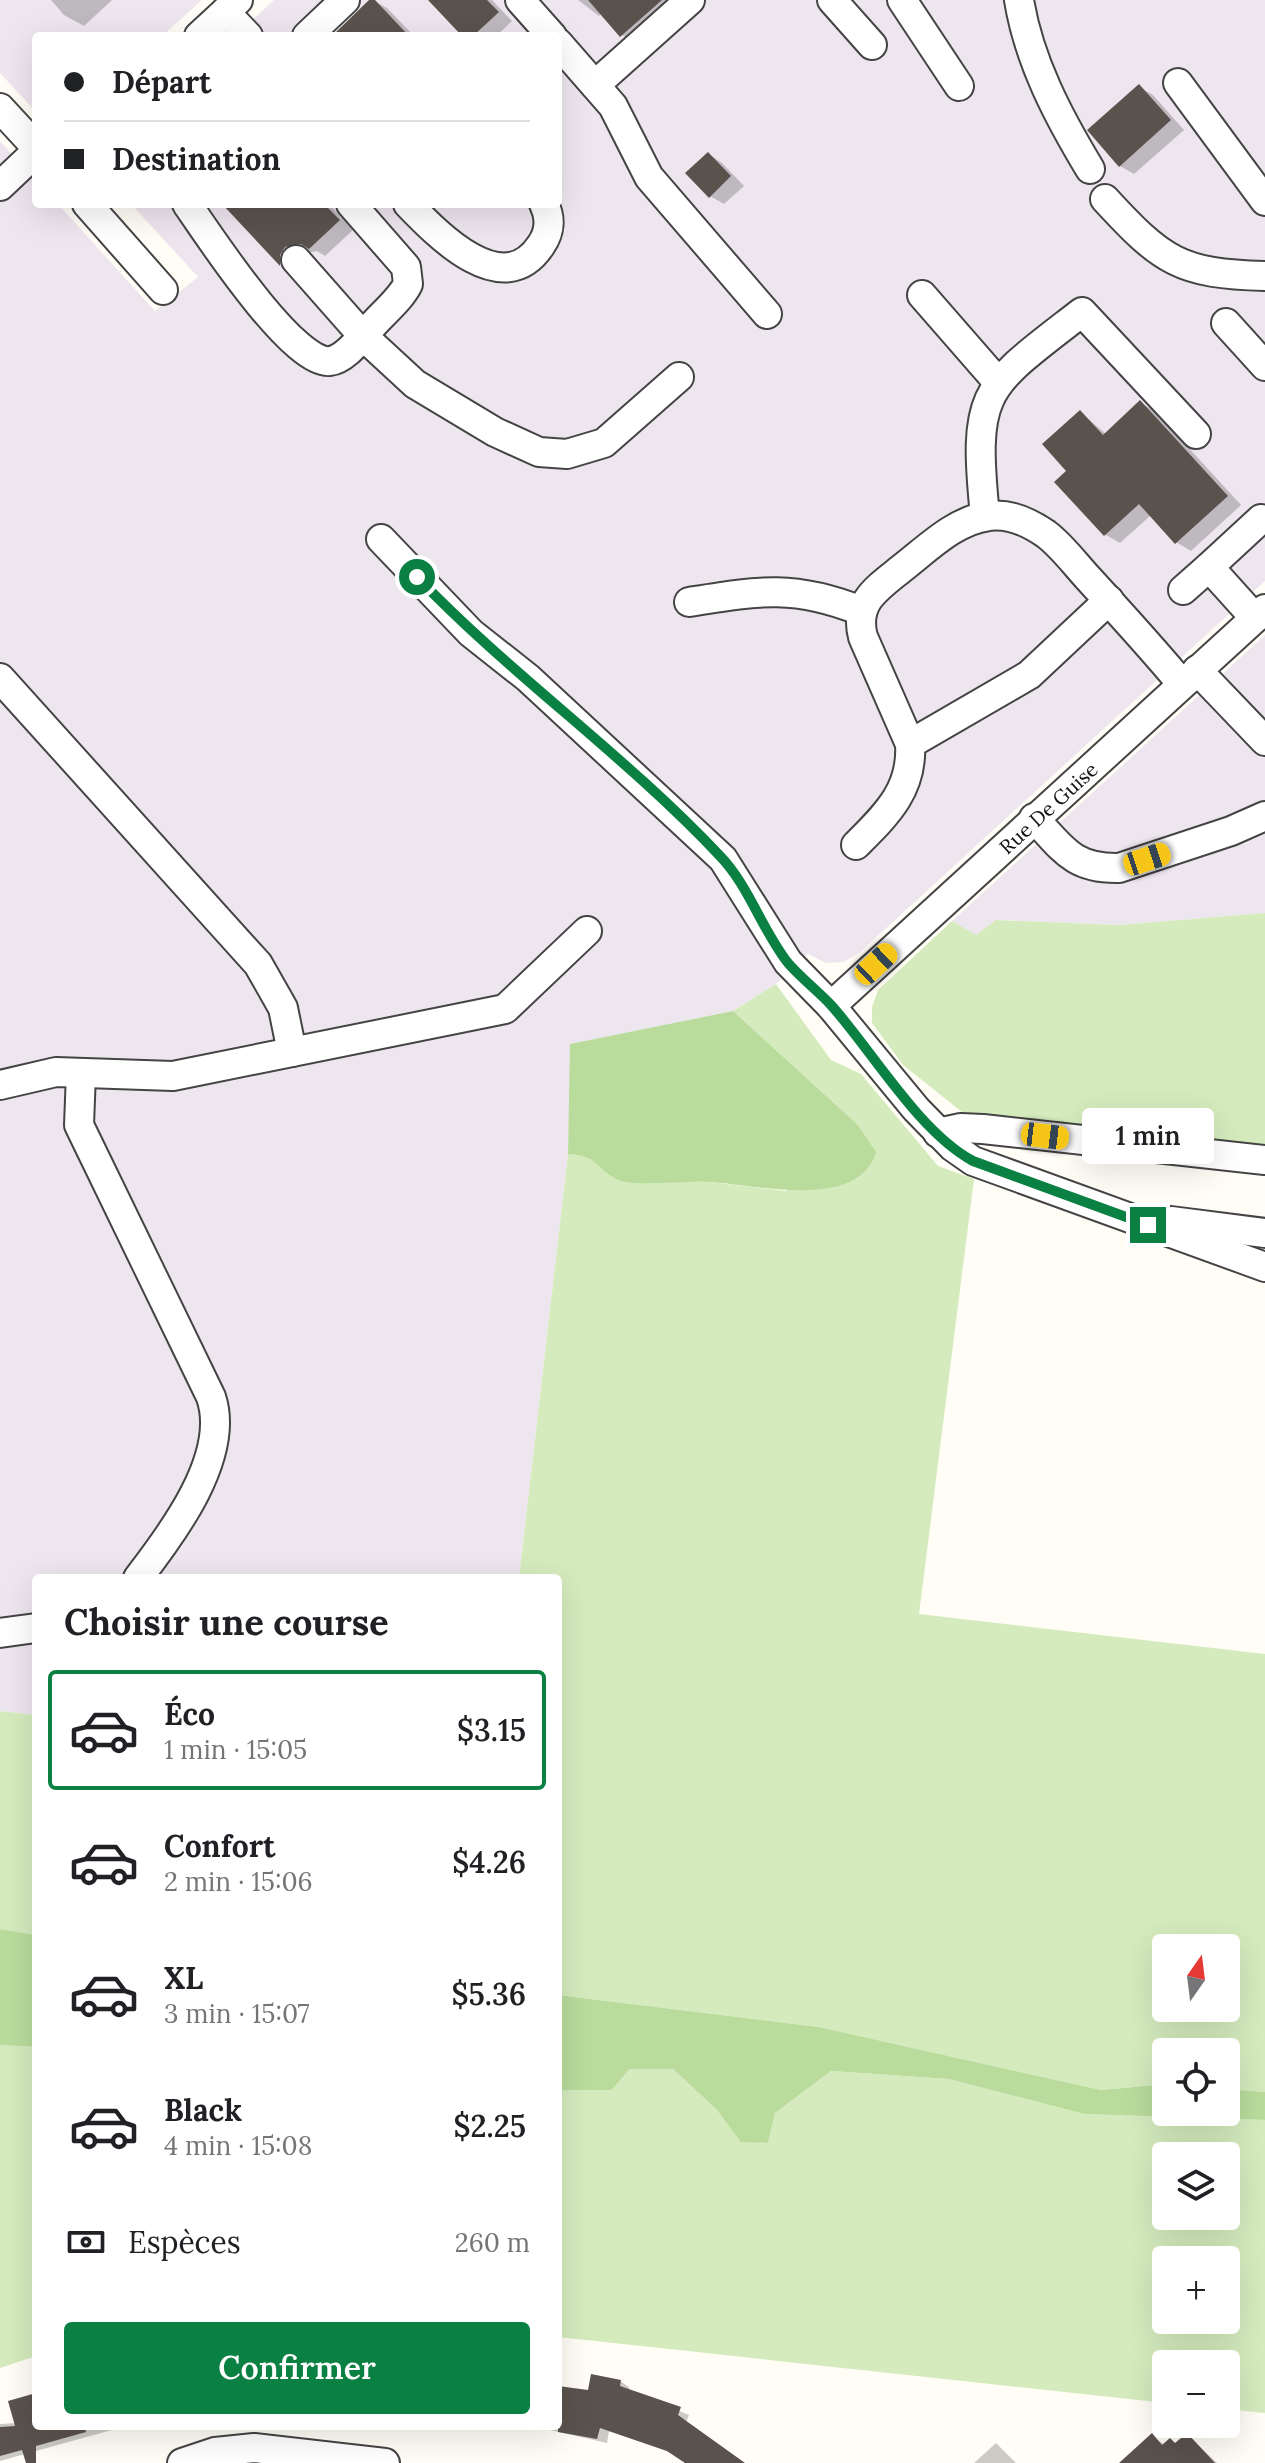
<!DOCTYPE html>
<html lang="fr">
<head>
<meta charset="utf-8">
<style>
  :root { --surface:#fff; --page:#f2f2f2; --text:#202124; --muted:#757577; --line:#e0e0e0; --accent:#0b8043 }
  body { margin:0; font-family:Lora,serif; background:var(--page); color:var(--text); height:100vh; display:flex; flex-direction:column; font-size:30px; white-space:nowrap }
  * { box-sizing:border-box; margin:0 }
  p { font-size:26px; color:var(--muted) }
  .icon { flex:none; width:44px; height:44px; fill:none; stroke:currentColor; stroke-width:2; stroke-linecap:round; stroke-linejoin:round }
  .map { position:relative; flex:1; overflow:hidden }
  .drawer { position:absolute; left:32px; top:1574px; width:530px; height:856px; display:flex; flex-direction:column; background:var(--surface); border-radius:8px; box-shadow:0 8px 32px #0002 }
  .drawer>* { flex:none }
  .banner { position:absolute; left:32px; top:32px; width:530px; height:176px; border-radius:8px; box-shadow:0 8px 32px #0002; display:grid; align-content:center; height:176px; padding:0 32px; background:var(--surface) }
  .needle { width:52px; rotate:14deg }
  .fabs { position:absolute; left:1152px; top:1934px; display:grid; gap:16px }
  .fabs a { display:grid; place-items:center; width:88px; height:88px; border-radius:8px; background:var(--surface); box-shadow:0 8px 32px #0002; font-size:40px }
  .end { position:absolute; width:36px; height:36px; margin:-18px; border:10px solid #0b8043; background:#fff; box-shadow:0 0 0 4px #fff }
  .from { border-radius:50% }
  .bubble { position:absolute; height:56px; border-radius:8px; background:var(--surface); box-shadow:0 8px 32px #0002; font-size:26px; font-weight:600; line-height:56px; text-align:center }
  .car { position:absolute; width:24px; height:48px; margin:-24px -12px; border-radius:10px; box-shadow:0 0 6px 2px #0007; background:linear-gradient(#f5c518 24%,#345 0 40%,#f5c518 0 76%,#345 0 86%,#f5c518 0) }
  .banner b { display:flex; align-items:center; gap:28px; height:76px; font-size:30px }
  .banner b+b { border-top:2px solid var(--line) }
  .banner i { width:20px; height:20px; background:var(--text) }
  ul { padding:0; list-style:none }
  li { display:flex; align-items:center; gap:24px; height:120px; margin:0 16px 12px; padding:0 16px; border:4px solid transparent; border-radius:8px }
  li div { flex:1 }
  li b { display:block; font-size:30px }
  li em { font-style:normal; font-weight:600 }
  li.current { border-color:var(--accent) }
  li>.icon { width:72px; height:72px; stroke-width:1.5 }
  h2 { padding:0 32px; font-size:36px; line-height:96px }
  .pay { display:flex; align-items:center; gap:20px; height:88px; padding:0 32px; font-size:30px }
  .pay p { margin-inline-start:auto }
  .primary-button { display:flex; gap:16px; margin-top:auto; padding:16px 32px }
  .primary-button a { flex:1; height:92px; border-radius:8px; background:var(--accent); color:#fff; font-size:32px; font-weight:600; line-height:92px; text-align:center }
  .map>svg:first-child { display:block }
  .industrial { fill:#eee6ef }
  .green { fill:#d5ebbd; fill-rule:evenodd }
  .forest { fill:#b9dc9c }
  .shadow { fill:#0003 }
  .building { fill:#5a524d }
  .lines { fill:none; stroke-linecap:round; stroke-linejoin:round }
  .minor-casing { stroke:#444; stroke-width:32 }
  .minor { stroke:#fff; stroke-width:28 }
  .route { stroke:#0b8043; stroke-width:10 }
  .labels { text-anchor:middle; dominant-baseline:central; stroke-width:8; stroke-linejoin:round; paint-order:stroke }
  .street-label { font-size:20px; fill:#111; stroke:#fff }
</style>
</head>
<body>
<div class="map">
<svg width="1265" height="2463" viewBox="0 0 1265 2463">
  <rect width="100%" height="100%" fill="#fffdf5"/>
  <path class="industrial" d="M 0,0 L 202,0 L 162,36 L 36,36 L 36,112 L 0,73 Z
    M 274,0 L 1265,0 L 1265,581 L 858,954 L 843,962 L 826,963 L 808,954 L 776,984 L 733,1011 L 571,1044 L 568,1154 L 519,1578 L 36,1578 L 36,1715 L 0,1711 L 0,141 L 36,180 L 36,204 L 58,204 L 155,311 L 198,277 L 131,204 L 558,204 L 558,36 L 235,36 Z
    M 1265,635 L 1265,913 L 1119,925 L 997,920 L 976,936 L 952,921 Z"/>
  <path class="green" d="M 1265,913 L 1265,1146 L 1015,1121 L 962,1112 L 903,1065 L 872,1023 L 872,1007 L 878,990 L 952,921 L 976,935 L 996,920 L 1119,925 Z
    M 776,984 L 831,1060 L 861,1074 L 938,1166 L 974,1179 L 919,1614 L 1265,1654 L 1265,2092 L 1226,2089 L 1226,2052 L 1166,2052 L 1166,2084 L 1101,2090 L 819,2027 L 558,1995 L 558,1578 L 519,1578 L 568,1154 L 588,1155 L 621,1181 L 710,1182 L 786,1191 L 857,1124 L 733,1011 ZM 1166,1948 L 1226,1948 L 1226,2008 L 1166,2008 Z
    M 0,1711 L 36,1715 L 36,1935 L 0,1929 Z
    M 0,2045 L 36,2047 L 36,2356 L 0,2368 Z
    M 629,2068 L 673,2069 L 717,2110 L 741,2141 L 768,2143 L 775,2113 L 831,2071 L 949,2079 L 1084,2114 L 1265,2120 L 1265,2413 L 1226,2409 L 1226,2364 L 1166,2364 L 1166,2403 L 558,2337 L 558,2090 L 612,2090 ZM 1166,2156 L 1226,2156 L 1226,2216 L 1166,2216 ZM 1166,2260 L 1226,2260 L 1226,2320 L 1166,2320 Z"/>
  <path class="forest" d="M 733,1011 L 857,1124 L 876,1152 C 858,1212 754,1184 708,1182 C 688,1181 637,1186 621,1181 C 597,1172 602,1156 568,1154 L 570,1044 Z
    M 0,1929 L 36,1935 L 36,2047 L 0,2045 Z
    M 558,1995 L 819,2027 L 1101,2090 L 1166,2084 L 1166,2112 L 1226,2112 L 1226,2089 L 1265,2092 L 1265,2120 L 1084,2114 L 949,2079 L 831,2071 L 775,2113 L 768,2143 L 741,2142 L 717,2110 L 673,2069 L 629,2069 L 612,2090 L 558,2090 Z"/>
  <path class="shadow" d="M 51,0 L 112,0 L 84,26 L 64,15 Z
    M 372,0 L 387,8 L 414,36 L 334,36 Z
    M 431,0 L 492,0 L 512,21 L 496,36 L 465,36 Z
    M 578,0 L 685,0 L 636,43 L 622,35 L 602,13 L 599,16 Z
    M 1139,87 L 1153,95 L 1184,130 L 1134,174 L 1120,166 Z
    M 708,154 L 722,163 L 744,186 L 724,204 L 710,196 Z
    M 225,204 L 329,204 L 353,230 L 325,256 L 317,251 L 300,254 L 294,271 L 282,264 Z
    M 1140,403 L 1155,411 L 1241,505 L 1191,551 L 1176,542 L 1151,515 L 1120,543 L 1106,535 L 1069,471 L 1080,412 L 1106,434 Z
    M 620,2381 L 629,2387 L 629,2391 L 689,2415 L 686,2422 L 744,2463 L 688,2463 L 675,2454 L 609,2431 L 607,2443 L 532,2426 L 558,2426 L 558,2387 L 590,2392 Z
    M 36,2395 L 36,2426 L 126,2426 L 0,2461 L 0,2424 L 16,2423 Z
    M 1188,2435 L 1217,2463 L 1122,2463 L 1152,2436 L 1165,2445 L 1170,2440 L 1177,2444 Z
    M 996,2443 L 1016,2463 L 974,2463 Z"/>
  <path class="building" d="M 369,0 L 375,0 L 409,36 L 332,36 Z
    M 428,0 L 487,0 L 499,12 L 473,36 L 462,36 Z
    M 588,0 L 662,0 L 620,37 Z
    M 1139,84 L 1171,120 L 1119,167 L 1087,130 Z
    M 708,152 L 731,176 L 709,198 L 685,173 Z
    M 222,204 L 324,204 L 340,220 L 309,249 L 301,244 L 285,247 L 280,255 L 280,266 Z
    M 1140,400 L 1228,496 L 1175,544 L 1139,504 L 1104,536 L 1054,482 L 1066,471 L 1042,444 L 1080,410 L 1103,435 Z
    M 591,2374 L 621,2380 L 620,2386 L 681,2407 L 678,2415 L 745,2463 L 685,2463 L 667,2451 L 600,2428 L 597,2439 L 558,2432 L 558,2386 L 588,2390 Z
    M 36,2393 L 36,2426 L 85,2426 L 86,2432 L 36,2446 L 36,2463 L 26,2463 L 22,2450 L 0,2456 L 0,2427 L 15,2426 L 8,2401 Z
    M 1152,2433 L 1162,2445 L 1170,2438 L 1175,2443 L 1187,2433 L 1215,2463 L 1119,2463 Z"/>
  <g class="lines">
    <g class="minor-casing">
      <g id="minor">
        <path d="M 520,0 L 552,36"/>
        <path d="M 832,0 L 872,45"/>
        <path d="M 902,0 L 959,86"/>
        <path d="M 1019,0 C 1029,61 1058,116 1090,169"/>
        <path d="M 225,12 L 248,36"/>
        <path d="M 199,36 L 238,0"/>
        <path d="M 307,36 L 345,0"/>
        <path d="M 558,43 L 613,106 L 649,177 L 767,314"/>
        <path d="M 1178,83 L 1265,201"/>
        <path d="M 595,85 L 690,0"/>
        <path d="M 0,108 L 36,147"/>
        <path d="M 0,186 L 36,152"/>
        <path d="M 1105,199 C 1162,261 1180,274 1265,276"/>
        <path d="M 87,204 L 163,290"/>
        <path d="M 187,204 C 207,233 294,366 330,361 C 346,359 361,337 372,326 C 383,313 400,300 408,284 L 406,267 L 351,204"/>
        <path d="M 408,204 C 437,234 503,303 541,245 C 550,232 551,218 544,204"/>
        <path d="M 296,260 L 363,336 L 415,384 L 495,432 L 539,452 L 567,454 L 604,443 L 679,377"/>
        <path d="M 922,295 L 997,381"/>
        <path d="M 1226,323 L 1265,366"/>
        <path d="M 985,516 C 972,388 984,388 1082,312 L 1196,434"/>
        <path d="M 381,539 L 471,633 L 528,678 L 723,859 L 788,962 L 831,1006 L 916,1109 L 953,1147 L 973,1161 L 1265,1267"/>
        <path d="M 1183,590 L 1209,567"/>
        <path d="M 689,602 C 757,591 794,584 861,611"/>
        <path d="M 1255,618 L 1209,567 L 1261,519"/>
        <path d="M 1197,670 L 1265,741"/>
        <path d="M 0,678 L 258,964 L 283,1008 L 292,1052"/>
        <path d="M 910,744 L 1029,675 L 1109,600"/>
        <path d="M 1034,818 C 1063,849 1073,869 1119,868 L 1231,831 L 1265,816"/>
        <path d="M 856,845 C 886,815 913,790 910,744 L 863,637 C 854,603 876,589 901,569 C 927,549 955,520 989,516 C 1009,513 1030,523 1046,534 C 1062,546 1075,564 1088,578 C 1120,613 1152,648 1182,684"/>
        <path id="s1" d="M 831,1006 L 1265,609"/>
        <path d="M 81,1073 L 79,1125 L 211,1397 C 231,1456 172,1534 138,1578"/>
        <path d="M 0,1085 L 56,1072 L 173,1076 L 505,1009 L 587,931"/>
        <path d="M 938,1133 L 961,1128 L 983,1129 L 1265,1160"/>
        <path d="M 1171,1221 L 1265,1233"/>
        <path d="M 0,1633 L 36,1628"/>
        <path d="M 182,2463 L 215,2452 L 254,2448 L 385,2463"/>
      </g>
    </g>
    <use href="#minor" class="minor"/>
  </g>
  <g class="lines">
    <path class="route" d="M 417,577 C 512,676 625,755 720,856 C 749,886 762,930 788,963 C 801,978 818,991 831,1005 C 873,1052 919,1132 973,1161 L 1148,1225"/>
  </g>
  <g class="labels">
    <g class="street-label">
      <text stroke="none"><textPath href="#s1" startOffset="294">Rue De Guise</textPath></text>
    </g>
  </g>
</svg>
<div class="fabs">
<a><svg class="needle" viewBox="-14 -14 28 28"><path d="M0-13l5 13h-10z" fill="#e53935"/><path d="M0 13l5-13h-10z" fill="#757577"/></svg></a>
<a><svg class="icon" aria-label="locate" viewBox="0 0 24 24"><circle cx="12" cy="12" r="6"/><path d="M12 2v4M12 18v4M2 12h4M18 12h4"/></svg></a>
<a><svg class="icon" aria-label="layers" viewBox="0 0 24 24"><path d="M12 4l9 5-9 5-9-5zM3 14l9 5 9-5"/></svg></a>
<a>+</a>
<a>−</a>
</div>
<i class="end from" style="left:417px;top:577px"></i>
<i class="end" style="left:1148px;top:1225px"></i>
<div class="bubble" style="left:1082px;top:1108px;width:132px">1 min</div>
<i class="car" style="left:1147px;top:859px;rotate:72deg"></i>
<i class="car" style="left:876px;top:964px;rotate:47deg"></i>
<i class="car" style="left:1045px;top:1136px;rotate:97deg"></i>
<div class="banner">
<b><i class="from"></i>Départ</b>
<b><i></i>Destination</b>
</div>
<section class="drawer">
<h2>Choisir une course</h2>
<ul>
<li class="current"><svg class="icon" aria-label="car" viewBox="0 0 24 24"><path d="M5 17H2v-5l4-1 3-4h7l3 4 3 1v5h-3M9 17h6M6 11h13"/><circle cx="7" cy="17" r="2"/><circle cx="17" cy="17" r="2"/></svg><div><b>Éco</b><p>1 min · 15:05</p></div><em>$3.15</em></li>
<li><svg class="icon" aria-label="car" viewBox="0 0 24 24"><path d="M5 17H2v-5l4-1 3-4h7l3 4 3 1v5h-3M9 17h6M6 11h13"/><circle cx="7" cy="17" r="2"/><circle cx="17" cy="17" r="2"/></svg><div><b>Confort</b><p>2 min · 15:06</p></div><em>$4.26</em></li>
<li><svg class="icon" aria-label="car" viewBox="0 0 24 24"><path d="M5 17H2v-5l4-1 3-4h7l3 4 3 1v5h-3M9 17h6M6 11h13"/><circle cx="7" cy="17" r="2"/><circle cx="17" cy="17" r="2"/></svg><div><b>XL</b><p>3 min · 15:07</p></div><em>$5.36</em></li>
<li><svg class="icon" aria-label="car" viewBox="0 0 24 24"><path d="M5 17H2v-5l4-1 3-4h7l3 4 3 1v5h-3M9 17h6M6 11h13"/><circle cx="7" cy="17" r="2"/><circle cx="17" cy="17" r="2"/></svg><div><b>Black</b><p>4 min · 15:08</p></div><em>$2.25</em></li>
</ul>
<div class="pay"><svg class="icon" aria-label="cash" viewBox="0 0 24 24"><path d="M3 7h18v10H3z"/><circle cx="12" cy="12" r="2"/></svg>Espèces<p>260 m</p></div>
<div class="primary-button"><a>Confirmer</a></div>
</section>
</div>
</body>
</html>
